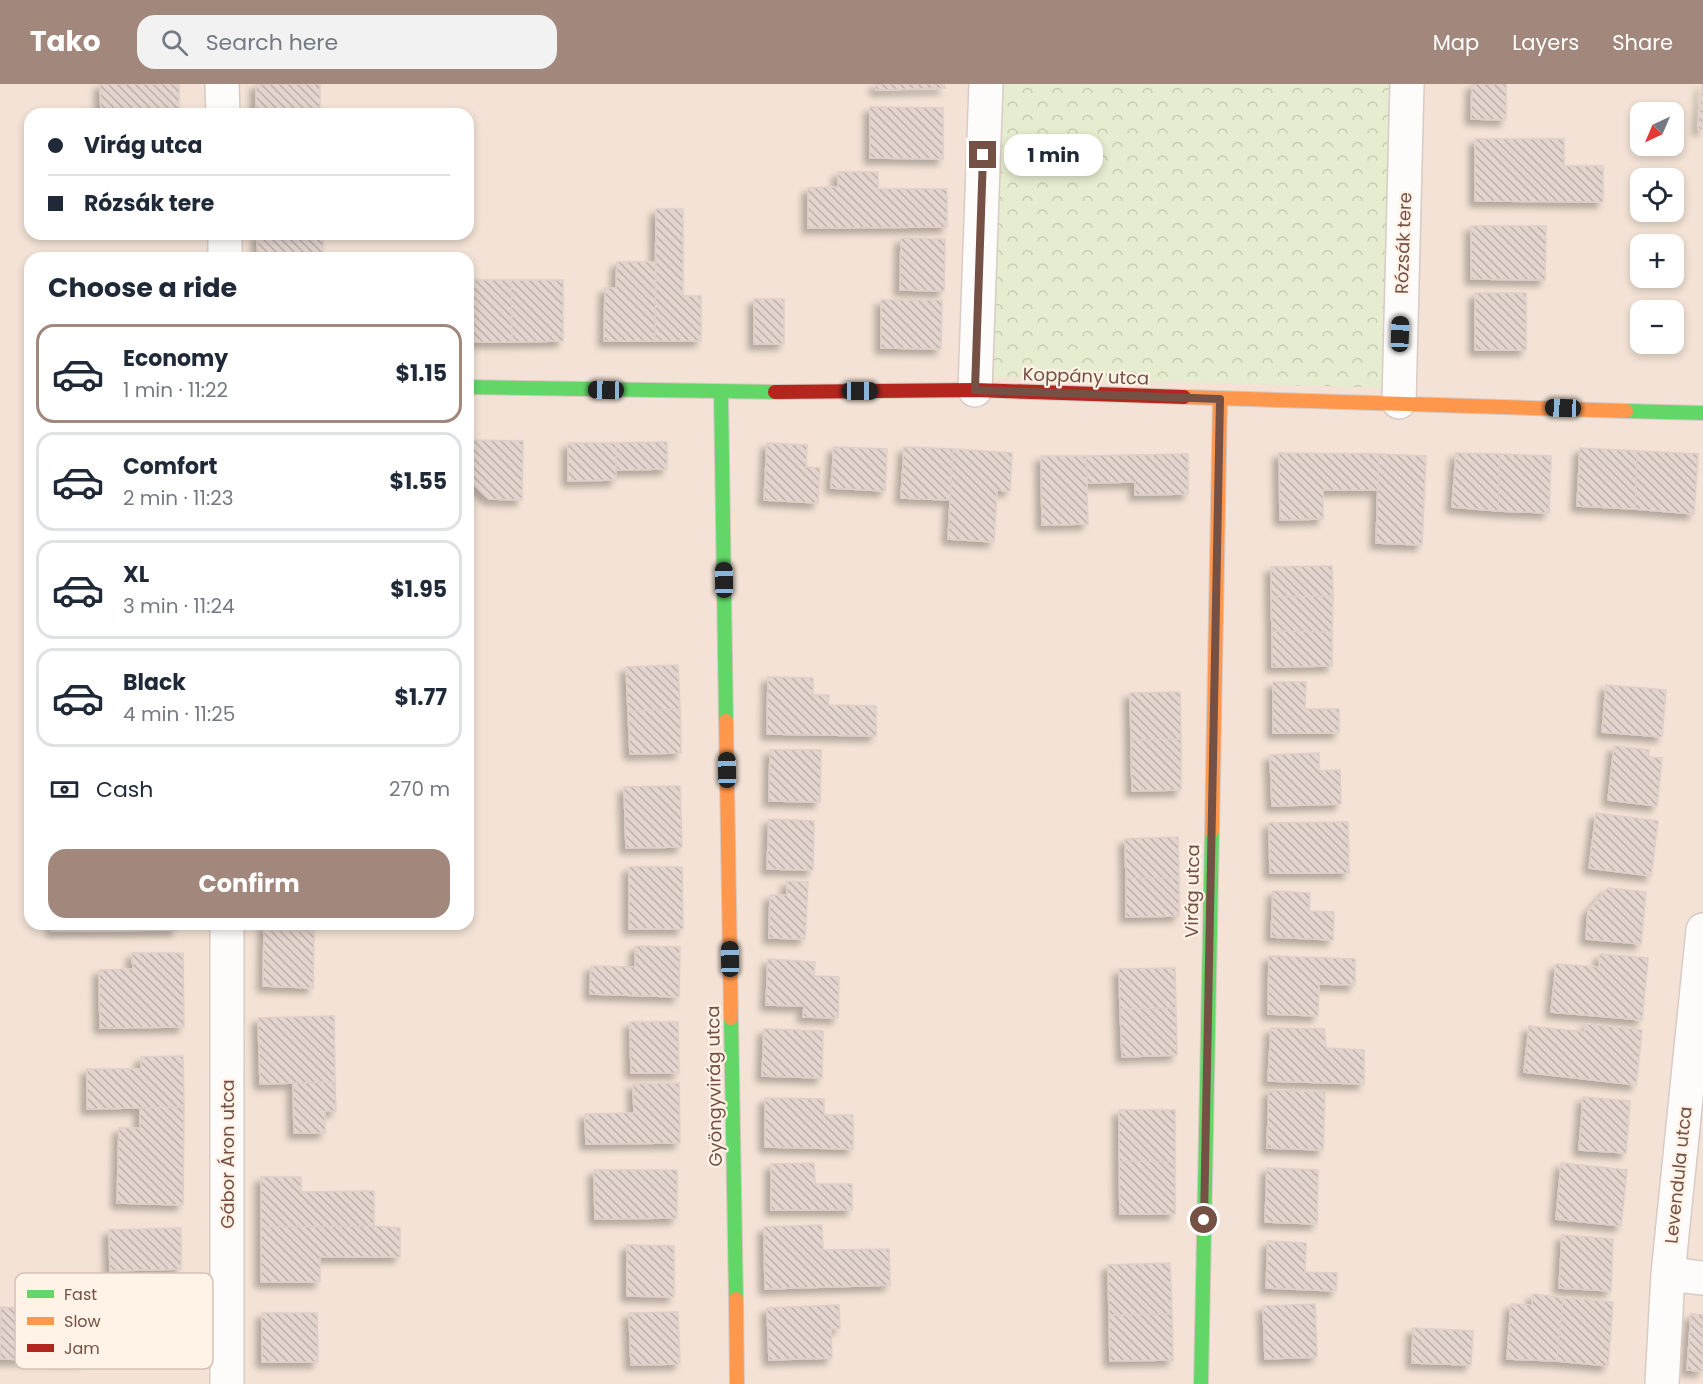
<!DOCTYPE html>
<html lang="en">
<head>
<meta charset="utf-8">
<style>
  :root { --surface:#fff; --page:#f2f2f3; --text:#1f2937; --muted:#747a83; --line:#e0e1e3; --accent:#a2877d }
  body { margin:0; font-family:Poppins,sans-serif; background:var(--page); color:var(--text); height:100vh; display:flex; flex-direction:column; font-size:22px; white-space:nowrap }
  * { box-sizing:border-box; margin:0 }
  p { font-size:20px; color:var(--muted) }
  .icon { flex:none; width:33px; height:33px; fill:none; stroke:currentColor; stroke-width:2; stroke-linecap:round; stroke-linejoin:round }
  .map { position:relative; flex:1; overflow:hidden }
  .side { position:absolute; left:24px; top:168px; width:450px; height:678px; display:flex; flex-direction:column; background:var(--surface); border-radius:18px; box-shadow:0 3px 9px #0003 }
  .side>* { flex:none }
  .guide { position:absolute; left:24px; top:24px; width:450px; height:132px; border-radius:18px; box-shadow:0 3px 9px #0003; display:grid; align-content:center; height:132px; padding:0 24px; background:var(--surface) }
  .needle { width:39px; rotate:224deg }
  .controls { position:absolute; left:1630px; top:18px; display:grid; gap:12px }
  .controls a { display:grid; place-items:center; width:54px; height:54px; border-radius:12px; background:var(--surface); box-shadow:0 3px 9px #0003; font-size:30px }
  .end { position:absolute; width:27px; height:27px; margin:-14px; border:8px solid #755045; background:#fff; box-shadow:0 0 0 3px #fff }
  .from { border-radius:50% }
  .bubble { position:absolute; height:42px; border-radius:18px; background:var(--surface); box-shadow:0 3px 9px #0003; font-size:20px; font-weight:700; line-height:42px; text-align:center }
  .car { position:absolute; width:18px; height:36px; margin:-18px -9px; border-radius:8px; box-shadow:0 0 4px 2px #0007; background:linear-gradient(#222 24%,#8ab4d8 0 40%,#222 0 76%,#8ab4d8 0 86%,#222 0) }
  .guide b { display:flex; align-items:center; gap:21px; height:57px; font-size:22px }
  .guide b+b { border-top:2px solid var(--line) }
  .guide i { width:15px; height:15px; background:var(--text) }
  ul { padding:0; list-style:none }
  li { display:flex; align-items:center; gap:18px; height:99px; margin:0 12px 9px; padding:0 12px; border:3px solid var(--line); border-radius:18px }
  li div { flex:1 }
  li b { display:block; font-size:22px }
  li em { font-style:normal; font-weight:700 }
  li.selected { border-color:var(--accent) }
  li>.icon { width:54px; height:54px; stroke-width:1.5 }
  h2 { padding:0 24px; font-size:27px; line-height:72px }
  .pay { display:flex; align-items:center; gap:15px; height:66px; padding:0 24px; font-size:22px }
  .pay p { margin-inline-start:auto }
  .button { display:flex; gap:12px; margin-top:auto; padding:12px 24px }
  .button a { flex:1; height:69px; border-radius:18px; background:var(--accent); color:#fff; font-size:24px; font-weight:700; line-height:69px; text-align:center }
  header { display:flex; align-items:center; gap:36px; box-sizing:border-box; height:84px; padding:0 30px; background:var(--accent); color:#fff }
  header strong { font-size:28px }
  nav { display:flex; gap:33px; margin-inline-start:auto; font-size:21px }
  .search { width:420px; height:54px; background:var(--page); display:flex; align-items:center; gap:15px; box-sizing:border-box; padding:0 21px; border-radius:18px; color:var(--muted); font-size:22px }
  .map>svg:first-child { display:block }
  .residential { fill:#f3e2d5; fill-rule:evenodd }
  .forest { fill:url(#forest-crowns) }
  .building { fill:url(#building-back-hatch); stroke:#e0cfc8; stroke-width:1.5; filter:url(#shadow) }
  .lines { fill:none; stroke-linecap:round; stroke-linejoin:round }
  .street-casing { stroke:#d8cbc4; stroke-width:36 }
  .fast-casing { stroke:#d7c9c2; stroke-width:16 }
  .slow-casing { stroke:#d7c9c2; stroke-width:16 }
  .jam-casing { stroke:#d7c9c2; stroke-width:16 }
  .street { stroke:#fefcfb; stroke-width:33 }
  .fast { stroke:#63d668; stroke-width:14 }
  .slow { stroke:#ff974d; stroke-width:14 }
  .jam { stroke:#b3261e; stroke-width:14 }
  .route { stroke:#755045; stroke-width:8 }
  .labels { text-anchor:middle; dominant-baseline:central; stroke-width:4.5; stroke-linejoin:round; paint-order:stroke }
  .street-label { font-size:18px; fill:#755045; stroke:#fff2e6 }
  .key { fill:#fff2e6; stroke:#d6c1b6; stroke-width:1.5 }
  .key-label { font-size:16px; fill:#755045 }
</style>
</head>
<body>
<header>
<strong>Tako</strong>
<div class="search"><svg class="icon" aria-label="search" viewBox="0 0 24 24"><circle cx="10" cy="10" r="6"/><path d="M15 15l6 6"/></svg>Search here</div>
<nav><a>Map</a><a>Layers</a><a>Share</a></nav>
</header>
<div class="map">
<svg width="1703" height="1300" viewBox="0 0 1703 1300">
  <defs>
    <pattern id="forest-crowns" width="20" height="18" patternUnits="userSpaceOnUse" patternTransform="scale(1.5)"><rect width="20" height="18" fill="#e5eccf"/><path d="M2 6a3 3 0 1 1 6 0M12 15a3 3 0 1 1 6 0" fill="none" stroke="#c8ccb3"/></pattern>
    <pattern id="building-back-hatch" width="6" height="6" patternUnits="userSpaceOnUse" patternTransform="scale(1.5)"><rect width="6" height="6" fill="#e3d5ce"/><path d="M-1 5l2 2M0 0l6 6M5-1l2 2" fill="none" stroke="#bdafa9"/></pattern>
    <filter id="shadow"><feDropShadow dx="-5.5" dy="5.5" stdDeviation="3" flood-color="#0004"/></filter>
  </defs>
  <rect width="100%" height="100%" fill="#f7eee6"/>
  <path class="residential" d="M 0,0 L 1703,0 L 1703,1300 L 0,1300 ZM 1641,28 L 1674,28 L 1674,62 L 1641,62 ZM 30,30 L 468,30 L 468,150 L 30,150 ZM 1641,94 L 1674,94 L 1674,128 L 1641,128 ZM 1641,160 L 1674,160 L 1674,194 L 1641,194 ZM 30,174 L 468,174 L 468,840 L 30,840 ZM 1641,226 L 1674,226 L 1674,260 L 1641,260 Z"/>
  <path class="forest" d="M 999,0 L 1392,0 L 1386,304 L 987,293 Z"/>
  <path class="building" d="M 100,0 L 179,0 L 179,30 L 101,30 Z
    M 256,0 L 320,0 L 320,30 L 256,30 Z
    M 875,0 L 944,0 L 945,4 L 876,6 Z
    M 1472,0 L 1506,0 L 1506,36 L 1471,35 Z
    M 1702,0 L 1703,0 L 1703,46 L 1698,45 Z
    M 870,23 L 943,24 L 943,75 L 870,74 Z
    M 1475,55 L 1564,55 L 1564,82 L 1603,82 L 1603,118 L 1475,117 Z
    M 838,88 L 878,88 L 878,105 L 947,105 L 947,143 L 808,144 L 808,104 L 838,103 Z
    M 656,125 L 683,125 L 683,212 L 701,212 L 701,257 L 655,257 Z
    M 1471,142 L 1546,142 L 1545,196 L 1471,195 Z
    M 257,150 L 323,150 L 323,174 L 258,174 Z
    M 901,154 L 945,155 L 944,207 L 900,206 Z
    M 617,178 L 656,178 L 655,257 L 604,257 L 605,204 L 616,204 Z
    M 468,196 L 511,196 L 512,258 L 468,258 Z
    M 511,196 L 563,196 L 563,257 L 512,258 Z
    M 1475,209 L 1526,209 L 1526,266 L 1475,266 Z
    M 754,215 L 784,215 L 784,260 L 754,260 Z
    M 881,216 L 942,216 L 941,265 L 881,264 Z
    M 468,356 L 523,357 L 522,416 L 489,415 L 468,395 Z
    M 667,358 L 667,385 L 616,386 L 616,359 Z
    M 568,359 L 616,359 L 616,396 L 568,397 Z
    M 767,359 L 807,361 L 806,383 L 820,384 L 818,419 L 764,416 Z
    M 834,363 L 887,365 L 885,407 L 831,404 Z
    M 904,363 L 953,365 L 950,416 L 901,414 Z
    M 1580,364 L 1637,367 L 1635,425 L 1577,422 Z
    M 953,365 L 1012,369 L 1010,407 L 997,406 L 994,458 L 948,455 Z
    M 1637,367 L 1698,370 L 1694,430 L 1635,425 Z
    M 1279,369 L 1379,370 L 1378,406 L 1323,406 L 1323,435 L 1280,436 Z
    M 1456,369 L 1500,370 L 1498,427 L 1452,423 Z
    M 1188,370 L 1188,410 L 1135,411 L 1135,398 L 1087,399 L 1086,372 Z
    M 1379,370 L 1426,372 L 1422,461 L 1376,459 Z
    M 1500,370 L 1551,372 L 1549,429 L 1498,427 Z
    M 1041,372 L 1086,372 L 1088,440 L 1042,441 Z
    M 1332,482 L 1333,512 L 1271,513 L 1271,483 Z
    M 1333,512 L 1332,548 L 1272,547 L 1271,513 Z
    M 1272,547 L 1332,548 L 1332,582 L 1272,583 Z
    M 678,581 L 680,625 L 628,627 L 626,583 Z
    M 768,593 L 813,594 L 813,611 L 829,611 L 828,621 L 876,622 L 876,652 L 767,650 Z
    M 1273,598 L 1306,598 L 1305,625 L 1339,625 L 1339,649 L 1273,649 Z
    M 1606,601 L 1666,606 L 1662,653 L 1602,648 Z
    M 1180,608 L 1181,655 L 1131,656 L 1130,609 Z
    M 680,625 L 681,669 L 630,670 L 628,627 Z
    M 1181,655 L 1181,706 L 1132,707 L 1131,656 Z
    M 1614,662 L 1649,666 L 1649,673 L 1662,674 L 1657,722 L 1608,716 Z
    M 770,666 L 821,666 L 820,718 L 769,717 Z
    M 1319,669 L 1319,687 L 1340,686 L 1341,720 L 1272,722 L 1270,671 Z
    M 680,702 L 682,763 L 626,764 L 624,703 Z
    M 1596,729 L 1658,737 L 1651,792 L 1589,784 Z
    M 769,735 L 814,737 L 813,786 L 767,785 Z
    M 1348,738 L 1349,789 L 1270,789 L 1269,739 Z
    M 1178,753 L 1179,794 L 1126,794 L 1125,755 Z
    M 629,783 L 682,783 L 683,845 L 629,845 Z
    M 1126,794 L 1179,794 L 1179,832 L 1126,833 Z
    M 787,797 L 808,798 L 805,855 L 769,854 L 770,811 L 787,811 Z
    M 1608,804 L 1646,808 L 1641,860 L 1586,855 L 1588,827 Z
    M 1273,807 L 1310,809 L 1309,827 L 1334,828 L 1333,856 L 1271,853 Z
    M 52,840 L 177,840 L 178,846 L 52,847 Z
    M 264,840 L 314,840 L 314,848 L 264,846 Z
    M 264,846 L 314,848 L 313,904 L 263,902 Z
    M 636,862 L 680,863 L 679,913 L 590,910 L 591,882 L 635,883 Z
    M 132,869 L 183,869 L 184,943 L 100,944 L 99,886 L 133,885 Z
    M 1600,870 L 1648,874 L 1642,936 L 1551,928 L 1556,880 L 1599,883 Z
    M 1269,872 L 1355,875 L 1355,901 L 1319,900 L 1318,932 L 1268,930 Z
    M 768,875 L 815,878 L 814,892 L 839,893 L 838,934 L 803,933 L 804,922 L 766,921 Z
    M 1175,884 L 1176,924 L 1120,925 L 1119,885 Z
    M 1176,924 L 1177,971 L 1122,973 L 1120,925 Z
    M 334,932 L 335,998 L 260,1000 L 258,934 Z
    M 630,938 L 678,938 L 679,989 L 631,989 Z
    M 1586,940 L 1642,946 L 1636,1001 L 1524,988 L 1529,942 L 1585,948 Z
    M 1271,944 L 1324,945 L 1326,964 L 1364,966 L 1364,1000 L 1268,997 Z
    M 764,945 L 823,947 L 822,994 L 762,992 Z
    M 183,972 L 184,1023 L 87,1025 L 87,985 L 141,985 L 141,973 Z
    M 335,998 L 336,1027 L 325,1027 L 325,1049 L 294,1049 L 293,999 Z
    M 679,999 L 680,1059 L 586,1060 L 585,1030 L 634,1029 L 633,1000 Z
    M 1269,1006 L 1325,1008 L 1323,1066 L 1267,1064 Z
    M 1583,1013 L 1630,1017 L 1626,1069 L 1579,1066 Z
    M 765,1014 L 824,1015 L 824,1031 L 853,1031 L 853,1065 L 765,1063 Z
    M 184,1023 L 183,1121 L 117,1119 L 119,1044 L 140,1044 L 140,1024 Z
    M 1119,1026 L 1175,1026 L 1175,1078 L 1119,1077 Z
    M 1119,1077 L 1175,1078 L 1175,1130 L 1120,1130 Z
    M 814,1079 L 815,1100 L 852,1100 L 852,1126 L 771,1126 L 771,1080 Z
    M 1561,1079 L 1627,1086 L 1621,1142 L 1556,1135 Z
    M 1267,1084 L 1318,1086 L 1317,1140 L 1265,1138 Z
    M 594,1086 L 677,1086 L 677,1134 L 595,1135 Z
    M 261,1093 L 301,1093 L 301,1108 L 374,1107 L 374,1142 L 261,1143 Z
    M 822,1141 L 823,1166 L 889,1165 L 890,1201 L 765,1205 L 764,1143 Z
    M 374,1142 L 400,1144 L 400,1173 L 320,1173 L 320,1198 L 261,1198 L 261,1143 Z
    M 181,1144 L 181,1185 L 110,1187 L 109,1146 Z
    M 1562,1151 L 1613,1155 L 1611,1207 L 1559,1204 Z
    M 1268,1157 L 1306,1159 L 1305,1188 L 1337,1189 L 1336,1207 L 1266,1204 Z
    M 627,1161 L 674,1162 L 674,1213 L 627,1212 Z
    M 1170,1179 L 1172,1230 L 1109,1231 L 1108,1181 Z
    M 1533,1210 L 1563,1214 L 1557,1277 L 1507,1275 L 1511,1220 L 1532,1221 Z
    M 1563,1214 L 1613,1218 L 1608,1282 L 1557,1277 Z
    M 1315,1220 L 1317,1273 L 1265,1275 L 1263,1222 Z
    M 839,1221 L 840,1244 L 831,1245 L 832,1274 L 769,1276 L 767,1224 Z
    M 1,1223 L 86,1229 L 84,1277 L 0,1275 Z
    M 678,1228 L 680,1280 L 631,1281 L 629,1229 Z
    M 262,1229 L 317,1229 L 318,1278 L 262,1278 Z
    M 1172,1230 L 1173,1276 L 1110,1277 L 1109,1231 Z
    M 1691,1230 L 1703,1231 L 1703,1287 L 1687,1286 Z
    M 1413,1244 L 1473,1247 L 1471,1281 L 1412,1279 Z"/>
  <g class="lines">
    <g class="street-casing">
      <path id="street" d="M 222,0 L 223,30
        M 225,150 L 225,174
        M 975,306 L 986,0
        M 1399,318 L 1407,0
        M 227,840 L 227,1300
        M 1668,1190 L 1703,1194
        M 1662,1300 L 1668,1190 L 1703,846"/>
    </g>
    <g class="fast-casing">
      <path id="fast" d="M 468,303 L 775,308
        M 721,308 L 726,637
        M 1626,327 L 1703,329
        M 731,934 L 736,1215
        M 1201,1300 L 1212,747"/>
    </g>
    <g class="slow-casing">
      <path id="slow" d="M 1184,313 L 1626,327
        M 726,637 L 731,934
        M 1212,747 L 1220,315
        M 736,1215 L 737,1300"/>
    </g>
    <g class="jam-casing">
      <path id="jam" d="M 775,308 L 975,306 L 1184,313"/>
    </g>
    <use href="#street" class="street"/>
    <use href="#fast" class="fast"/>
    <use href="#slow" class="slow"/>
    <use href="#jam" class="jam"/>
  </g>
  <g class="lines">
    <path class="route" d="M 983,71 L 975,306 L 1220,315 L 1204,1136"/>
  </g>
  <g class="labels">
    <g class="street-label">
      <text transform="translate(1403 159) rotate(-88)">Rózsák tere</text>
      <text transform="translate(1086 292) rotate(2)">Koppány utca</text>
      <text transform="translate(1192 807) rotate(-89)">Virág utca</text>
      <text transform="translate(714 1002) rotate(-91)">Gyöngyvirág utca</text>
      <text transform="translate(227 1070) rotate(-90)">Gábor Áron utca</text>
      <text transform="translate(1678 1091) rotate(-84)">Levendula utca</text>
    </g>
  </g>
  <rect x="15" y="1189" width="198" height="96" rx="9" class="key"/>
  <rect x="27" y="1206" width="27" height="8" fill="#63d668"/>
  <rect x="27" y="1233" width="27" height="8" fill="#ff974d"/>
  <rect x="27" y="1260" width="27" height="8" fill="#b3261e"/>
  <g class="key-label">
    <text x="64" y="1216">Fast</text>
    <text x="64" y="1243">Slow</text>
    <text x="64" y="1270">Jam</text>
  </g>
</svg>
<div class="controls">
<a><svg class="needle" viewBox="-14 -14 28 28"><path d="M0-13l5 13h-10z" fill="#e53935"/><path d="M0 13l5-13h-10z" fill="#747a83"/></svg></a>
<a><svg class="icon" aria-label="locate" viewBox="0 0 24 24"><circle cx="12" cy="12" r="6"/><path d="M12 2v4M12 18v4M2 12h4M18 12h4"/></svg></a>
<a>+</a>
<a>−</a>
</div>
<i class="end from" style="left:1204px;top:1136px"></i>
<i class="end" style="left:983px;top:71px"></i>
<div class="bubble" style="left:1004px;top:50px;width:99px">1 min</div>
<i class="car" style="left:1400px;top:250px;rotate:2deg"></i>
<i class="car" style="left:606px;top:306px;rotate:271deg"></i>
<i class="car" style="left:860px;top:307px;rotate:90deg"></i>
<i class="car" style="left:1563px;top:324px;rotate:272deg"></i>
<i class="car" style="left:724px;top:496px;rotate:359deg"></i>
<i class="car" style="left:727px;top:686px;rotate:359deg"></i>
<i class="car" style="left:730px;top:875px;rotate:359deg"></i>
<div class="guide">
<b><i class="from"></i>Virág utca</b>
<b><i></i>Rózsák tere</b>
</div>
<section class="side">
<h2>Choose a ride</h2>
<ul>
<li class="selected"><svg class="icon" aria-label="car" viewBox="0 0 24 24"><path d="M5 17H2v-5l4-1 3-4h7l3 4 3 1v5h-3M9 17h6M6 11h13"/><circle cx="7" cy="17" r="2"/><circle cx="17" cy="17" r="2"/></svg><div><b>Economy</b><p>1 min · 11:22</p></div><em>$1.15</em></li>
<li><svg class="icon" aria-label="car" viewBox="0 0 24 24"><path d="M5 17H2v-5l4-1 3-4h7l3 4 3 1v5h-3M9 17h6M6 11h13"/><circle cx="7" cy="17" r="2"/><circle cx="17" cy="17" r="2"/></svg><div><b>Comfort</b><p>2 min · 11:23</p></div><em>$1.55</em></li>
<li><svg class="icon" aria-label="car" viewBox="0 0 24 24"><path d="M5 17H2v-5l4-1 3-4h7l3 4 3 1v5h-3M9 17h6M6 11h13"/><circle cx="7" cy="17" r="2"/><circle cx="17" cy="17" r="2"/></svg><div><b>XL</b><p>3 min · 11:24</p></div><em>$1.95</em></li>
<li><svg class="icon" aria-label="car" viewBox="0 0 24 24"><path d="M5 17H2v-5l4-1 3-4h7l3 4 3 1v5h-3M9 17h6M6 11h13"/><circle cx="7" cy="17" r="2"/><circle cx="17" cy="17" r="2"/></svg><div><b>Black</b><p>4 min · 11:25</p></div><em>$1.77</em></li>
</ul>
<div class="pay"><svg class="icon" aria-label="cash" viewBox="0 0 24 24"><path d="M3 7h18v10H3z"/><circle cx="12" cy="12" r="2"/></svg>Cash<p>270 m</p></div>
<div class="button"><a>Confirm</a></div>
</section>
</div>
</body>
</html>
